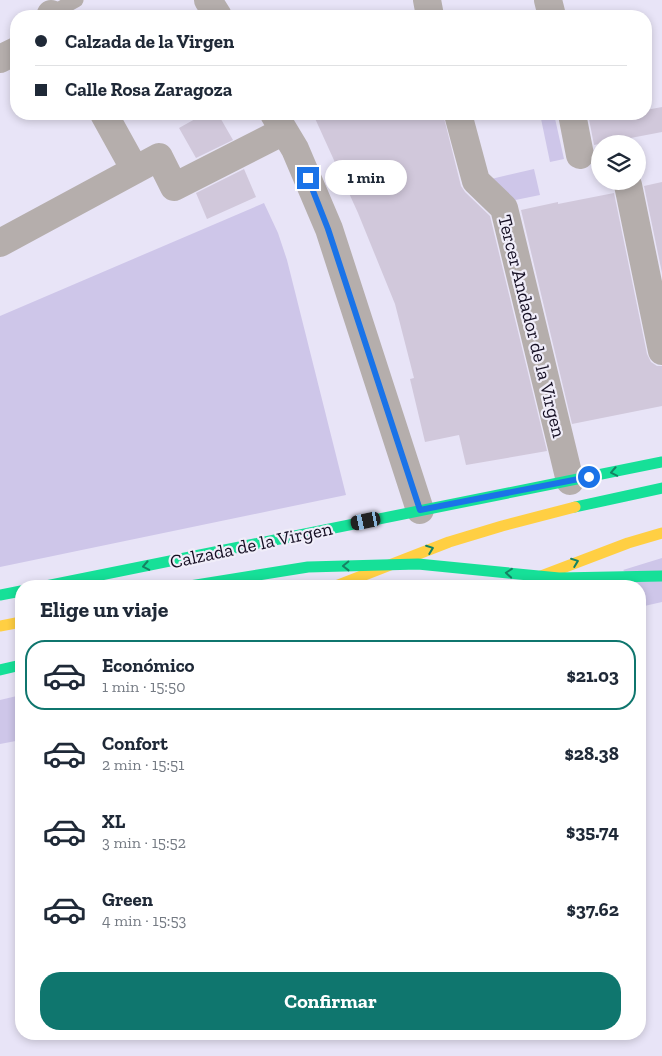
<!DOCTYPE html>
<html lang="es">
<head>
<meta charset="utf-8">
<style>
  :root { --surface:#fff; --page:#f2f2f3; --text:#1f2937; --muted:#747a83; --line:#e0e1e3; --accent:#0f766e }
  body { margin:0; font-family:"Zilla Slab",serif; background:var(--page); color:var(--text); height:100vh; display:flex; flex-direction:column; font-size:19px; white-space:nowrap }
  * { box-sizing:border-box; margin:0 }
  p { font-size:16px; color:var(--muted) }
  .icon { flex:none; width:28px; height:28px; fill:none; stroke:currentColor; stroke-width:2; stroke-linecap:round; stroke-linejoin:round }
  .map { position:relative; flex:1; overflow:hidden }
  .panel { position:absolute; left:15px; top:580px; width:631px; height:460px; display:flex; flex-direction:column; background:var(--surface); border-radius:20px; box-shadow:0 2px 8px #0003 }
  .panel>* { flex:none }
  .hud { position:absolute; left:10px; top:10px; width:642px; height:110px; border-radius:20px; box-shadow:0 2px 8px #0003; display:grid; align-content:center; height:110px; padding:0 25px; background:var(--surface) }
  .tools { position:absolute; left:591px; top:135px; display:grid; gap:10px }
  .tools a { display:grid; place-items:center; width:55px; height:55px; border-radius:50%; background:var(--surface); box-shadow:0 2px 8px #0003; font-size:25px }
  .end { position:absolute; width:22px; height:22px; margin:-11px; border:6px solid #1a73e8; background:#fff; box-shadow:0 0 0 2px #fff }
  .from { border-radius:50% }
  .bubble { position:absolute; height:35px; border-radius:18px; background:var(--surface); box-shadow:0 2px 8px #0003; font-size:16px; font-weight:700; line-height:35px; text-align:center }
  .car { position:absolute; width:15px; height:30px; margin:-15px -8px; border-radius:6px; box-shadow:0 0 4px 1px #0007; background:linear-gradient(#222 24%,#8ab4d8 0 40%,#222 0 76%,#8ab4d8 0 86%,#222 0) }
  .hud b { display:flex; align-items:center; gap:18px; height:48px; font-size:19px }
  .hud b+b { border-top:1px solid var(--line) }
  .hud i { width:12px; height:12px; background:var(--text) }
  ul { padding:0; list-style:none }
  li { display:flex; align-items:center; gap:15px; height:70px; margin:0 10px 8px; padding:0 15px; border:2px solid transparent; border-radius:20px }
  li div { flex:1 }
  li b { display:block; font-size:19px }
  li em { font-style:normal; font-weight:700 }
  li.on { border-color:var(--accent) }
  li>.icon { width:45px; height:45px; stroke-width:1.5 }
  h2 { padding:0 25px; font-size:22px; line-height:60px }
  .cta { display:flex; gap:10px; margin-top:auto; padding:10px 25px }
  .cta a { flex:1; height:58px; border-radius:20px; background:var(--accent); color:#fff; font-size:20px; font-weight:700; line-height:58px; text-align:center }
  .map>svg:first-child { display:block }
  .green { fill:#cec6e9 }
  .building { fill:#d1c8db }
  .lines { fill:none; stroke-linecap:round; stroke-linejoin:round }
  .lane { stroke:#b5aeac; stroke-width:15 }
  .street { stroke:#b5aeac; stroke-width:28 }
  .fast { stroke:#16e098; stroke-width:11 }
  .slow { stroke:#ffcf43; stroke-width:11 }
  .fast-bridge { stroke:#16e098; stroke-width:11 }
  .oneway { stroke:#158263 }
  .route { stroke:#1a73e8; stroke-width:6 }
  .labels { text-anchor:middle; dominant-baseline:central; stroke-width:4.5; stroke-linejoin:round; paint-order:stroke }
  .street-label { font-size:19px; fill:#140e22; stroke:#f0edf9 }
</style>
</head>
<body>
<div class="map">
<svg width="662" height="1056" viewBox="0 0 662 1056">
  <rect width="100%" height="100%" fill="#e8e4f7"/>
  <path class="green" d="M 540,114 L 554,114 L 564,159 L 550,162 Z
    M 534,169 L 540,195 L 505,202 L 487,180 Z
    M 264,203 L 278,233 L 287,260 L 346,495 L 0,567 L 0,316 Z
    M 662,558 L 662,602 L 640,607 L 640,586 L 623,570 Z
    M 21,695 L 21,740 L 0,744 L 0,700 Z"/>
  <path class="building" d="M 662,107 L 662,132 L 594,145 L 588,114 L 646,114 L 646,110 Z
    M 204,114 L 218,114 L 233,140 L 196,158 L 179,128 Z
    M 313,114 L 443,114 L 461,186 L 465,192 L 490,216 L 547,451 L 466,465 L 459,435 L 425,442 L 410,379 L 414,378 L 395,304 L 358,213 Z
    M 244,169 L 256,197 L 207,219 L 196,193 Z
    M 662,182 L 662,273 L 644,186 Z
    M 614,193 L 647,354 L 651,362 L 657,366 L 662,366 L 662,406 L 572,424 L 521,210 L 558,202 L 558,204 Z"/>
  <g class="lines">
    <path class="lane" d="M 47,16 L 76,0"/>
    <path class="street" d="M 208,0 L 218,16
      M 427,0 L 430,16
      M 548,0 L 552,16
      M 51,14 L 53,16
      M 0,59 L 16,51
      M 104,114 L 135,170
      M 274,114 L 295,149 L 329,229 L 420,510
      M 458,114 L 476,181 L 504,208 L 570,481
      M 572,114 L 580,155
      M 628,185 L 662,351
      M 0,243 L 159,157 L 174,187 L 284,131"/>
    <path class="fast" d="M 575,507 L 662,488
      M 46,586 L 662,462
      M 0,595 L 21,591
      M 0,670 L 21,665"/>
    <path class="slow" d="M 536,578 L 628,543 L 662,533
      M 336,586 L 449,542 L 502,526 L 575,507
      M 0,626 L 21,622"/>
    <path class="fast-bridge" d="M 190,586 L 308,567 L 418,564 L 559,578 L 662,576"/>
  </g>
  <defs><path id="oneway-chevron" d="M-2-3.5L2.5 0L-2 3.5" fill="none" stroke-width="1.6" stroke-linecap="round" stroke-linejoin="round" transform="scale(1.25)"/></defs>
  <g class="oneway">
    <use href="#oneway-chevron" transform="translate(614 472) rotate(169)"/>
    <use href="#oneway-chevron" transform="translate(430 549) rotate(-21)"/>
    <use href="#oneway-chevron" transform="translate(575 562) rotate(-21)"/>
    <use href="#oneway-chevron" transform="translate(146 566) rotate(169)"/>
    <use href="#oneway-chevron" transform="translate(346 566) rotate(179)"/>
    <use href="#oneway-chevron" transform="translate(509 573) rotate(-175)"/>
  </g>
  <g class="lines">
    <path class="route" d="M 308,178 L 328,229 L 420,510 L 589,477"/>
  </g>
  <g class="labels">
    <g class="street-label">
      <text transform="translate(532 326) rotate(76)">Tercer Andador de la Virgen</text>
      <text transform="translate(251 545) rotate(-12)">Calzada de la Virgen</text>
    </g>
  </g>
</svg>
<div class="tools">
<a><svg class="icon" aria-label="layers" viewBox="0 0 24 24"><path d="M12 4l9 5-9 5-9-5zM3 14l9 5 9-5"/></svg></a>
</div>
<i class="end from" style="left:589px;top:477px"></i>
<i class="end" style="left:308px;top:178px"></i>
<div class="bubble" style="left:325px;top:160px;width:82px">1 min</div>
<i class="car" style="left:366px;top:521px;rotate:258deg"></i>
<div class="hud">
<b><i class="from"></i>Calzada de la Virgen</b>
<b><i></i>Calle Rosa Zaragoza</b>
</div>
<section class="panel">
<h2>Elige un viaje</h2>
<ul>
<li class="on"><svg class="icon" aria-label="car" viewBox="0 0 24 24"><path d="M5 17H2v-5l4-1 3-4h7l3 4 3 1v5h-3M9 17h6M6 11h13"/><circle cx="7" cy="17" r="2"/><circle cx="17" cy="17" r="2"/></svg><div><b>Económico</b><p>1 min · 15:50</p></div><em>$21.03</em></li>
<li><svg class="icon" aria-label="car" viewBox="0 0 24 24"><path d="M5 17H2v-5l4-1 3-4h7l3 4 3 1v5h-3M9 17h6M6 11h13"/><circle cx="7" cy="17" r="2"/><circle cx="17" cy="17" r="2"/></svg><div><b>Confort</b><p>2 min · 15:51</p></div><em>$28.38</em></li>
<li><svg class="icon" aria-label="car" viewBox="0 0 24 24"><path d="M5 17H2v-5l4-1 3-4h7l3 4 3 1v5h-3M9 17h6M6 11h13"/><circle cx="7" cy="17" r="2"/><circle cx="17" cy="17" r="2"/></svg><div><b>XL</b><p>3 min · 15:52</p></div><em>$35.74</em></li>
<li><svg class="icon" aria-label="car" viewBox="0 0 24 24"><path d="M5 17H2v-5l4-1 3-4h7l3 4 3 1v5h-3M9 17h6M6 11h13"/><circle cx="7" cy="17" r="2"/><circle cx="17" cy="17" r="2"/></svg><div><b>Green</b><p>4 min · 15:53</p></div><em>$37.62</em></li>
</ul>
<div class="cta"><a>Confirmar</a></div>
</section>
</div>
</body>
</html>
